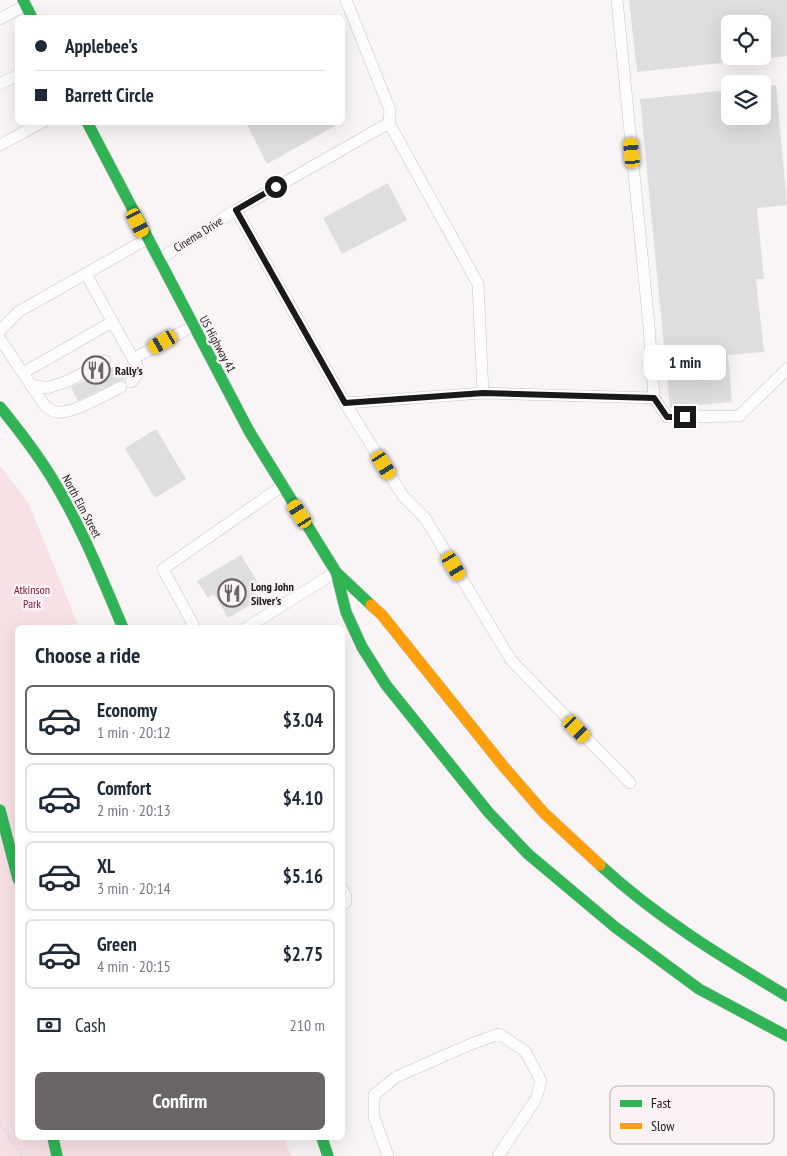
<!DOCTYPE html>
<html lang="en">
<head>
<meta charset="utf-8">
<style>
  :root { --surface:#fff; --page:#f6f6f7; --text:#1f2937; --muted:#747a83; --line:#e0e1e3; --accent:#696566 }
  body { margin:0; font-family:"PT Sans Narrow",sans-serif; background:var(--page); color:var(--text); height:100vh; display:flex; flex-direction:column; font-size:19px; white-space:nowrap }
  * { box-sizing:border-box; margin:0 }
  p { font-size:16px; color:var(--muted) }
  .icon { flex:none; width:28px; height:28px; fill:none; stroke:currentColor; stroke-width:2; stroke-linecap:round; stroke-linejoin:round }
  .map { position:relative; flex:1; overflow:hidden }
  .panel { position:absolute; left:15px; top:625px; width:330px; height:515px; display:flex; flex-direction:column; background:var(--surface); border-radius:8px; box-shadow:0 5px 20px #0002 }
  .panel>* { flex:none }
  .banner { position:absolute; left:15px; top:15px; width:330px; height:110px; border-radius:8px; box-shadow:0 5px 20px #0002; display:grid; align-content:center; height:110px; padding:0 20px; background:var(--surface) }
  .fabs { position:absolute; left:721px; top:15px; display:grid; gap:10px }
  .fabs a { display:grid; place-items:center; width:50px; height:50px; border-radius:8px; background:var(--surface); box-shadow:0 5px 20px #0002; font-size:25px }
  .end { position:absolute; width:22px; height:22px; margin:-11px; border:6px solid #1b1819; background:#fff; box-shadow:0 0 0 2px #fff }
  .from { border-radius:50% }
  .bubble { position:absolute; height:35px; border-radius:8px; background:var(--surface); box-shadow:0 5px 20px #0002; font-size:16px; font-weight:700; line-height:35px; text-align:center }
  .car { position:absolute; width:15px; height:30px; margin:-15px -8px; border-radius:6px; box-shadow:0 0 4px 1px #0007; background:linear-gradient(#f5c518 24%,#345 0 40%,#f5c518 0 76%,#345 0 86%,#f5c518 0) }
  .banner b { display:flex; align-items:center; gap:18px; height:48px; font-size:19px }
  .banner b+b { border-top:1px solid var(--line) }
  .banner i { width:12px; height:12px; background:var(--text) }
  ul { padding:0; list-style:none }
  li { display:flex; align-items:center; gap:15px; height:70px; margin:0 10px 8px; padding:0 10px; border:2px solid var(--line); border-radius:8px }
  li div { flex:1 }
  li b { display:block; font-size:19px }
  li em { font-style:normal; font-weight:700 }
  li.active { border-color:var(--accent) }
  li>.icon { width:45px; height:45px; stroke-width:1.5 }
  h2 { padding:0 20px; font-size:22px; line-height:60px }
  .pay { display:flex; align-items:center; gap:12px; height:55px; padding:0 20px; font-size:19px }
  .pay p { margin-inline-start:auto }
  .primary-button { display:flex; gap:10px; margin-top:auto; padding:10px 20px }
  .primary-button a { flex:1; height:58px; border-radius:8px; background:var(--accent); color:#fff; font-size:20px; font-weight:700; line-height:58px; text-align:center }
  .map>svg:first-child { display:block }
  .green { fill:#f8e1e5 }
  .building { fill:#dfdedf; fill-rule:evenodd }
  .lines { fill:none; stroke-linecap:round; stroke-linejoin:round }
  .lane-casing { stroke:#c9c5c6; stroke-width:12 }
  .fast-casing { stroke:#c9c5c6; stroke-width:12 }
  .slow-casing { stroke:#c9c5c6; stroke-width:12 }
  .path { stroke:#e0e0e0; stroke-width:3; stroke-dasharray:2.5 2.5; stroke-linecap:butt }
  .lane { stroke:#fefdfe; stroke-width:11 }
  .fast { stroke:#30b455; stroke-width:11 }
  .slow { stroke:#ff9f0a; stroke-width:11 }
  .route { stroke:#1b1819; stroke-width:6 }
  .labels { text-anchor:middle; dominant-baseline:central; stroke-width:5; stroke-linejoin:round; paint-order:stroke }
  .street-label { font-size:12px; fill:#1b1819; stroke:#fbf2f4 }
  .poi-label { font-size:12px; font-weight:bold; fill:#1b1819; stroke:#fbf2f4; text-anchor:start }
  .park-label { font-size:12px; fill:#871a3c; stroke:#fbf2f4 }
  .key { fill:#fbf2f4; stroke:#b8b1b2; stroke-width:1 }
  .key-label { font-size:14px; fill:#1b1819 }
</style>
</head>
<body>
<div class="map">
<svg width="787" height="1156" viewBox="0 0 787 1156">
  <rect width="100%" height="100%" fill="#f9f4f5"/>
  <path class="green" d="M 0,466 L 28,502 L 79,627 L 18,628 L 18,1138 L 284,1138 L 291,1156 L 0,1156 Z"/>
  <path class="building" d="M 629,0 L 787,0 L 787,56 L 637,72 ZM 730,24 L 762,24 L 762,56 L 730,56 Z
    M 776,85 L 787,205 L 757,208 L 764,279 L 756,279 L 764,352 L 728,355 L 732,402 L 670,408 L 640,99 L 730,90 L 730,116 L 762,116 L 762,87 Z
    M 246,122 L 333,122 L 335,126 L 267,164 Z
    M 388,183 L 407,220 L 342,254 L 323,218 Z
    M 119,364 L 126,378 L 78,401 L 71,387 Z
    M 156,429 L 186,479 L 155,498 L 125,448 Z
    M 241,555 L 260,586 L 254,590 L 260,599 L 228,618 L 214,594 L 208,598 L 197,581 Z"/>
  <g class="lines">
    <g class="lane-casing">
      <path id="lane" d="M 617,0 L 649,326 L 654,398
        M 0,19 L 26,5
        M 0,84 L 18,75
        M 389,123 L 478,284 L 483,393
        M 0,145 L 43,122
        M 236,210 L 345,403 L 403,496 L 425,518 L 511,660 L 630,783
        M 158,260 L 236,210 L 389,123 L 390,110 L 346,0
        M 86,274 L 138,368 L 138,374 L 131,382
        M 0,331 L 18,312 L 147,239
        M 0,339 L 45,406 C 49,409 52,411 56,412 C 73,414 104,395 121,387
        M 133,359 L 193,326
        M 23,373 L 112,322
        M 31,385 L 47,388 L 68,381 L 105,361
        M 345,403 L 483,393 L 654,398 L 667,417 L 739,416 L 787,369
        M 195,628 L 163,569 L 282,486
        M 246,628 L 336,572
        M 342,889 L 346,896 L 346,902 L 342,904
        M 388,1156 L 374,1117 L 374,1095 L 396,1077 L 471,1044 L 499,1034 L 525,1051 L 541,1081 L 536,1099 L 498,1156"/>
    </g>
    <g class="fast-casing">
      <path id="fast" d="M 23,0 L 32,18
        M 87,122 L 249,431 L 336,572 L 371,605
        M 0,407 C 18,429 35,451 50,475 C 80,523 101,576 123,628
        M 336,572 L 346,612 L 362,647 L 386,685 L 489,813 L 528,854 L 615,927 L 699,989 L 787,1036
        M 0,810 L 18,879
        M 600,865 C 656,917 722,957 787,996
        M 53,1138 L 57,1156
        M 322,1138 L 328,1156"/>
    </g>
    <g class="slow-casing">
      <path id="slow" d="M 371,605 L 382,615 L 504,767 L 544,813 L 600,865"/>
    </g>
    <path class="path" d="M 0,1124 L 23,1156"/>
    <use href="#lane" class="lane"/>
    <use href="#fast" class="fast"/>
    <use href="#slow" class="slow"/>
  </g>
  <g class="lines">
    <path class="route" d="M 276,187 L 236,210 L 345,403 L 483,393 L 654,398 L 667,417 L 685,417"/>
  </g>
  <defs>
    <g id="restaurant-ring" transform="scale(1.4375)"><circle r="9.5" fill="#fbf2f4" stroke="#696566" stroke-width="1.5"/><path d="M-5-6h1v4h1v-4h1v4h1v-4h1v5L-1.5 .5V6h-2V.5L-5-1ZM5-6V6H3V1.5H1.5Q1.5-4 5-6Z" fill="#696566"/></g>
  </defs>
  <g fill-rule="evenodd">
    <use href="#restaurant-ring" x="96" y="370"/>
    <use href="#restaurant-ring" x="232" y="593"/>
  </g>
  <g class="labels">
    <g class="street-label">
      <text transform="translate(198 234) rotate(-32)">Cinema Drive</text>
      <text transform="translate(218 344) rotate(62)">US Highway 41</text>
      <text transform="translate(82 506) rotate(62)">North Elm Street</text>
    </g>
    <g class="poi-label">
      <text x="115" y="370">Rally's</text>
      <text x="251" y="586">Long John<tspan x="251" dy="14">Silver's</tspan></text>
    </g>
    <g class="park-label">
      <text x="32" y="589">Atkinson<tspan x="32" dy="14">Park</tspan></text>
    </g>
  </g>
  <rect x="610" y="1086" width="164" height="58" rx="8" class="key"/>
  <rect x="620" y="1100" width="22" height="7" fill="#30b455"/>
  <rect x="620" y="1123" width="22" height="6" fill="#ff9f0a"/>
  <g class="key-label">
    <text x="651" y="1108">Fast</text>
    <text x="651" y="1131">Slow</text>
  </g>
</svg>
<div class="fabs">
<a><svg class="icon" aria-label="locate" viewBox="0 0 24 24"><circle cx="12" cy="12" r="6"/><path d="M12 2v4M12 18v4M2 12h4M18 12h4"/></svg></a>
<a><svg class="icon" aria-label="layers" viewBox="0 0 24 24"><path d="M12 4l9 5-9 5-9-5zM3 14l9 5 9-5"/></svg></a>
</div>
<i class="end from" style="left:276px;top:187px"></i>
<i class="end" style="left:685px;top:417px"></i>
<div class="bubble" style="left:644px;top:345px;width:82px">1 min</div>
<i class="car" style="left:632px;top:153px;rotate:355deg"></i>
<i class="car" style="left:138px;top:223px;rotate:153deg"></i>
<i class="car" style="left:163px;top:342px;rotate:240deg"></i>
<i class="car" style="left:384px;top:465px;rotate:148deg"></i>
<i class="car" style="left:300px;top:514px;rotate:328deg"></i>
<i class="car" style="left:454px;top:566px;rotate:149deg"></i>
<i class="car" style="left:577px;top:729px;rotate:136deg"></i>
<div class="banner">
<b><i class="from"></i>Applebee's</b>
<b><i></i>Barrett Circle</b>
</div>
<section class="panel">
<h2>Choose a ride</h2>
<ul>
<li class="active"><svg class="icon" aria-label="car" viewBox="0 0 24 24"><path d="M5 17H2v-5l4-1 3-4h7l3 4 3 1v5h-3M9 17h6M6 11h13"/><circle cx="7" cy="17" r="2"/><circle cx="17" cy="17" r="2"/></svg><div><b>Economy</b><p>1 min · 20:12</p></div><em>$3.04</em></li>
<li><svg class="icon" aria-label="car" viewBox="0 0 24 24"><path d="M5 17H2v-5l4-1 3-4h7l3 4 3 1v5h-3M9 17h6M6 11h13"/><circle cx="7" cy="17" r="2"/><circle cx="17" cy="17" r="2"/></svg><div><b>Comfort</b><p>2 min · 20:13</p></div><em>$4.10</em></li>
<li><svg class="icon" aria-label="car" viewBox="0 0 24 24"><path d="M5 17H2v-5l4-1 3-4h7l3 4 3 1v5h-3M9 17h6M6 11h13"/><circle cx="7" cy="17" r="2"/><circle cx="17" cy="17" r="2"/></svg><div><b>XL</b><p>3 min · 20:14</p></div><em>$5.16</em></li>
<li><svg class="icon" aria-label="car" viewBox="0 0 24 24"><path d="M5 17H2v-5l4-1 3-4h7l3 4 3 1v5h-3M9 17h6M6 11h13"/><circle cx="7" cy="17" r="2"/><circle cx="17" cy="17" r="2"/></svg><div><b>Green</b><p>4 min · 20:15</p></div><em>$2.75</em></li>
</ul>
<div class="pay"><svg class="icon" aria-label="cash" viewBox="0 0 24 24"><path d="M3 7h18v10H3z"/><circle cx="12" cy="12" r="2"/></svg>Cash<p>210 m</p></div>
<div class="primary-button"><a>Confirm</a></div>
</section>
</div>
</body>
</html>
